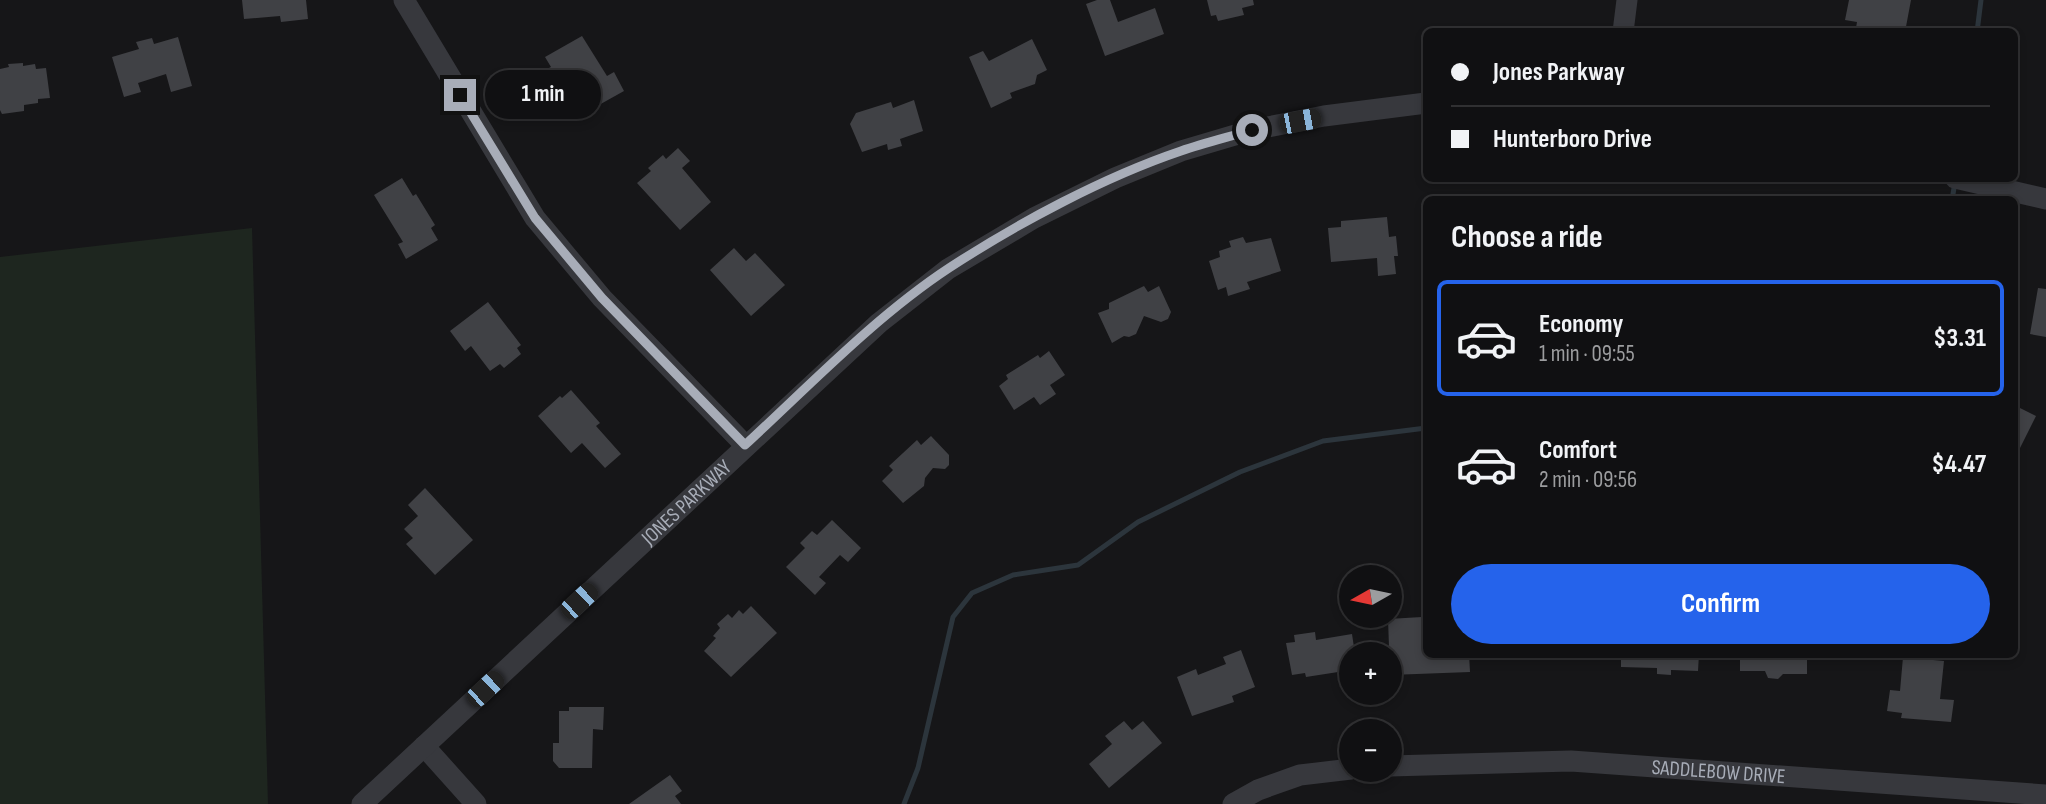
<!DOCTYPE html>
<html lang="en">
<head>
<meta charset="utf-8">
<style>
  :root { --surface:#101012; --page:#19191b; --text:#f1f3f6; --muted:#9c9d9f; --line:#303032; --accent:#2563eb }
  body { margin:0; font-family:"Sofia Sans Condensed",sans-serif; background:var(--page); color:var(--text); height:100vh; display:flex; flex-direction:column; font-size:26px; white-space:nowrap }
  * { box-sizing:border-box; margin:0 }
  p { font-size:23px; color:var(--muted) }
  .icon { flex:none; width:38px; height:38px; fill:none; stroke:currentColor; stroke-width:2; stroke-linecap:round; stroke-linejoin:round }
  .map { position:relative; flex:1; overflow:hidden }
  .drawer { position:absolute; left:1423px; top:196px; width:595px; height:462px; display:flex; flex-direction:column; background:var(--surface); border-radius:10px; box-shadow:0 4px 10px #0003,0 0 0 2px var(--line) }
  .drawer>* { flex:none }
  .top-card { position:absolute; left:1423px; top:28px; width:595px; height:154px; border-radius:10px; box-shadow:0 4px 10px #0003,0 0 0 2px var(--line); display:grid; align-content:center; height:154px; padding:0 28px; background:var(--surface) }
  .needle { width:46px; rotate:261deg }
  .buttons { position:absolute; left:1339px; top:565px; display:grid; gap:14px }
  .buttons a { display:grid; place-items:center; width:63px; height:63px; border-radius:50%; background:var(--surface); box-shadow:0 4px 10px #0003,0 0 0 2px var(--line); font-size:35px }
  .end { position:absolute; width:32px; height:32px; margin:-16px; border:9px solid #a8adb8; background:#111; box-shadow:0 0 0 4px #111 }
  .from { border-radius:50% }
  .bubble { position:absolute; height:49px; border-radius:24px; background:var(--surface); box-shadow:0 4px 10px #0003,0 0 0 2px var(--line); font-size:23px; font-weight:700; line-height:49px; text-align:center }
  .car { position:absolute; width:21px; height:42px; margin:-21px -10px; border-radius:9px; box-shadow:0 0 5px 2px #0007; background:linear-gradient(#222 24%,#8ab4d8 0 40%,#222 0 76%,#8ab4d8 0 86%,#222 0) }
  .top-card b { display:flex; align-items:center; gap:24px; height:66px; font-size:26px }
  .top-card b+b { border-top:2px solid var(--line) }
  .top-card i { width:18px; height:18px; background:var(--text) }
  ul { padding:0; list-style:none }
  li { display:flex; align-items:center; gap:21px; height:116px; margin:0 14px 10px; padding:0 14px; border:4px solid transparent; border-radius:10px }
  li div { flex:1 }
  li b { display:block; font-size:26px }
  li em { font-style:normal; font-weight:700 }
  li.active { border-color:var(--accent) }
  li>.icon { width:63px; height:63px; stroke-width:1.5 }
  h2 { padding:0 28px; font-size:32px; line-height:84px }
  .action { display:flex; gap:14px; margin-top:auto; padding:14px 28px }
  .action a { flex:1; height:80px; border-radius:42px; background:var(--accent); color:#fff; font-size:28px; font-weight:700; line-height:80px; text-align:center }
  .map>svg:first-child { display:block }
  .green { fill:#1e261f }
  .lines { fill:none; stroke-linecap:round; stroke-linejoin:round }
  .stream { stroke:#2c353c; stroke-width:5 }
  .building { fill:#404145 }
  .minor { stroke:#37383d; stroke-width:21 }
  .route { stroke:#a8adb8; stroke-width:9 }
  .labels { text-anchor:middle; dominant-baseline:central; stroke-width:6; stroke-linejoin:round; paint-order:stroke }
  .street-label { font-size:21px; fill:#a8adb8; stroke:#111113 }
</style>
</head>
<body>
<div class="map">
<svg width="2046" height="804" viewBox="0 0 2046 804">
  <rect width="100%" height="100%" fill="#161618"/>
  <path class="green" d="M 252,228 L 268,804 L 0,804 L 0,257 Z"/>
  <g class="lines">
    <path class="stream" d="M 1977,32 L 1981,0
      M 1952,200 L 1955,182
      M 904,804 L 918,768 L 953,617 L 972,593 L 1013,575 L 1078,565 L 1138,522 L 1240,472 L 1323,441 L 1426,428"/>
  </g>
  <path class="building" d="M 242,0 L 306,0 L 308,19 L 281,22 L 280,16 L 244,19 Z
    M 1097,0 L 1110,0 L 1118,22 L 1155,8 L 1164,34 L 1105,56 L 1086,4 Z
    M 1207,0 L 1253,0 L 1254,5 L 1242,8 L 1244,15 L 1218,21 L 1216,15 L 1211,16 Z
    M 1849,0 L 1911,0 L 1905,32 L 1871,32 L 1856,28 L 1857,22 L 1845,20 Z
    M 582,36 L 607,76 L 614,72 L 624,91 L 581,115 L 572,100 L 567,102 L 549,68 L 551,67 L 545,57 Z
    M 178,37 L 192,86 L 171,92 L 166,74 L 138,83 L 141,92 L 124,97 L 112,57 L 139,49 L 136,42 L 152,38 L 154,44 Z
    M 1032,39 L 1047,70 L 1037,75 L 1035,84 L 1010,93 L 1012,98 L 991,108 L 969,57 L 983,51 L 989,61 Z
    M 23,63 L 23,66 L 35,64 L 36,69 L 46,68 L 50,98 L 38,99 L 38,103 L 24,105 L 24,111 L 2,114 L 0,110 L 0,69 L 9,67 L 8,64 Z
    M 914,100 L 923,131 L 900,139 L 902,146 L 888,150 L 887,144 L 862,152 L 850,124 L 856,113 L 891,102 L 893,108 Z
    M 678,148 L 690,161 L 682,168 L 711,202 L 680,230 L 637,183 L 651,171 L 648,168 L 663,155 L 666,159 Z
    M 402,178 L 413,196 L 416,194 L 435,225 L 431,228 L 438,240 L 406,259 L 398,244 L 403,242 L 374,195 Z
    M 1387,217 L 1389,237 L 1396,236 L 1398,256 L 1394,256 L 1396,274 L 1378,276 L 1377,258 L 1331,262 L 1328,228 L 1341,227 L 1341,221 Z
    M 1243,237 L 1246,243 L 1271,238 L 1281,271 L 1247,282 L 1250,289 L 1228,296 L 1226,287 L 1218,290 L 1209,261 L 1220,257 L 1219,251 L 1231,247 L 1229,241 Z
    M 734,248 L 746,261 L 755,253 L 785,285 L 751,316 L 710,270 Z
    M 1144,286 L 1148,292 L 1159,286 L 1171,312 L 1168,319 L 1161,322 L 1144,316 L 1136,334 L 1129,337 L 1124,336 L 1112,343 L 1098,313 L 1109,309 L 1109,303 Z
    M 2038,288 L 2046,289 L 2046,337 L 2030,334 Z
    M 488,302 L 521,345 L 517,348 L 521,354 L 504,368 L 500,364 L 490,371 L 471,346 L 465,351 L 450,331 Z
    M 1049,351 L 1065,375 L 1050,385 L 1056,394 L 1040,405 L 1034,397 L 1014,410 L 999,386 L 1008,379 L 1006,375 L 1038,355 L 1040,358 Z
    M 571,390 L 600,423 L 596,426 L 621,454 L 605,468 L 582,443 L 571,453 L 538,416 L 560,396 L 562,398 Z
    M 2014,405 L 2036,416 L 2014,460 Z
    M 931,436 L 949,455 L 949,465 L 945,469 L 933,468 L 925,478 L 924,486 L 903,503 L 882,481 L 893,470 L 889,466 L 917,440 L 921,445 Z
    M 425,488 L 473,540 L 435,575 L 406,544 L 413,538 L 404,529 L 418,516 L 408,505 Z
    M 832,520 L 861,548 L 848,562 L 840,555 L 819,577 L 826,583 L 815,595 L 786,567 L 805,548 L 800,543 L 812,531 L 817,535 Z
    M 751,606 L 777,633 L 731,677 L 704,651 L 716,638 L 713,636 L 720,628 L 717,624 L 728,614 L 732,618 L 739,610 L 743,614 Z
    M 1422,617 L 1422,632 L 1426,631 L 1426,654 L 1469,654 L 1470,672 L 1390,675 L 1388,619 Z
    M 1315,632 L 1316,640 L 1352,634 L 1355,654 L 1351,654 L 1351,670 L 1306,677 L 1305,673 L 1292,675 L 1286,643 L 1295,642 L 1294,635 Z
    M 1241,650 L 1255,687 L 1232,696 L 1234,702 L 1192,716 L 1177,677 L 1196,669 L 1198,675 L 1226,664 L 1223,657 Z
    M 1621,654 L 1699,654 L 1698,671 L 1671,670 L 1671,675 L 1657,674 L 1657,668 L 1621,667 Z
    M 1740,654 L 1807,654 L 1807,674 L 1783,674 L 1778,679 L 1768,678 L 1765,671 L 1740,671 Z
    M 1916,654 L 1933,654 L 1933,660 L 1944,661 L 1940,699 L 1954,700 L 1951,722 L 1901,718 L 1902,713 L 1887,711 L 1890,690 L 1900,691 L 1903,657 L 1916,659 Z
    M 569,707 L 604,707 L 603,730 L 593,729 L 592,768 L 559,768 L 553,761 L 553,743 L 559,743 L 559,711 L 569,711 Z
    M 1124,721 L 1132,730 L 1143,721 L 1162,743 L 1109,788 L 1089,764 L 1112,744 L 1105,736 Z
    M 670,775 L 682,791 L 675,796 L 681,804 L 629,804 Z"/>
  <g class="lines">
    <g class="minor">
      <path d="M 404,0 L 535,218 L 602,298 L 745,445"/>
      <path d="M 1623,32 L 1627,0"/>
      <path d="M 1955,178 L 2046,199"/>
      <path d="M 424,746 L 476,804"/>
      <path id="s1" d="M 1390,766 L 1571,761 L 2046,795"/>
      <path id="s2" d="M 362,804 L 879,323 L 948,269 L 1034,218 L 1115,178 L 1181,151 L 1252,130 L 1324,116 L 1426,103"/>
      <path d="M 1233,804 L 1258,790 L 1300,775 L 1351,769"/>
    </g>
  </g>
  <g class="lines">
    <path class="route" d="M 460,95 L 535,218 L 602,298 L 745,445 C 809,386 876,316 949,268 C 1018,223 1104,177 1181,151 C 1204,143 1229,137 1252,130"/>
  </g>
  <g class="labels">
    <g class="street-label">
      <text stroke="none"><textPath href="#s2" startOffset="443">JONES PARKWAY</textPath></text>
      <text stroke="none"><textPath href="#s1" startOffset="329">SADDLEBOW DRIVE</textPath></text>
    </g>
  </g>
</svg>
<div class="buttons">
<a><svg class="needle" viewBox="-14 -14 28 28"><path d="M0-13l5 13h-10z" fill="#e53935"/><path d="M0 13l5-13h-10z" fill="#9c9d9f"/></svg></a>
<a>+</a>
<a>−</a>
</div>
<i class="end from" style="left:1252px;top:130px"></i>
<i class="end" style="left:460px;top:95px"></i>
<div class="bubble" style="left:485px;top:70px;width:116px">1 min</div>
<i class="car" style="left:1300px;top:121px;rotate:79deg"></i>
<i class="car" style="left:579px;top:601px;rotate:47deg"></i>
<i class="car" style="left:485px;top:689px;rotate:47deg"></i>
<div class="top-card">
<b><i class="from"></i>Jones Parkway</b>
<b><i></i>Hunterboro Drive</b>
</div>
<section class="drawer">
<h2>Choose a ride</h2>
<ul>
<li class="active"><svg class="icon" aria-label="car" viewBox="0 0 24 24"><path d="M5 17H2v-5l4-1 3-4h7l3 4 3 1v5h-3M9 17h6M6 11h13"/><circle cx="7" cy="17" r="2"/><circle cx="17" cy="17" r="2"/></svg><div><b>Economy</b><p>1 min · 09:55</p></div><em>$3.31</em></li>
<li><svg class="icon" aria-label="car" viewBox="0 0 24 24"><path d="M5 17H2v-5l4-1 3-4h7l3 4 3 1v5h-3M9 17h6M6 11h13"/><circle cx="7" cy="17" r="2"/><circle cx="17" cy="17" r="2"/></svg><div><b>Comfort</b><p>2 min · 09:56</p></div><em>$4.47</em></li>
</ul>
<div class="action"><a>Confirm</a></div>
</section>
</div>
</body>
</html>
